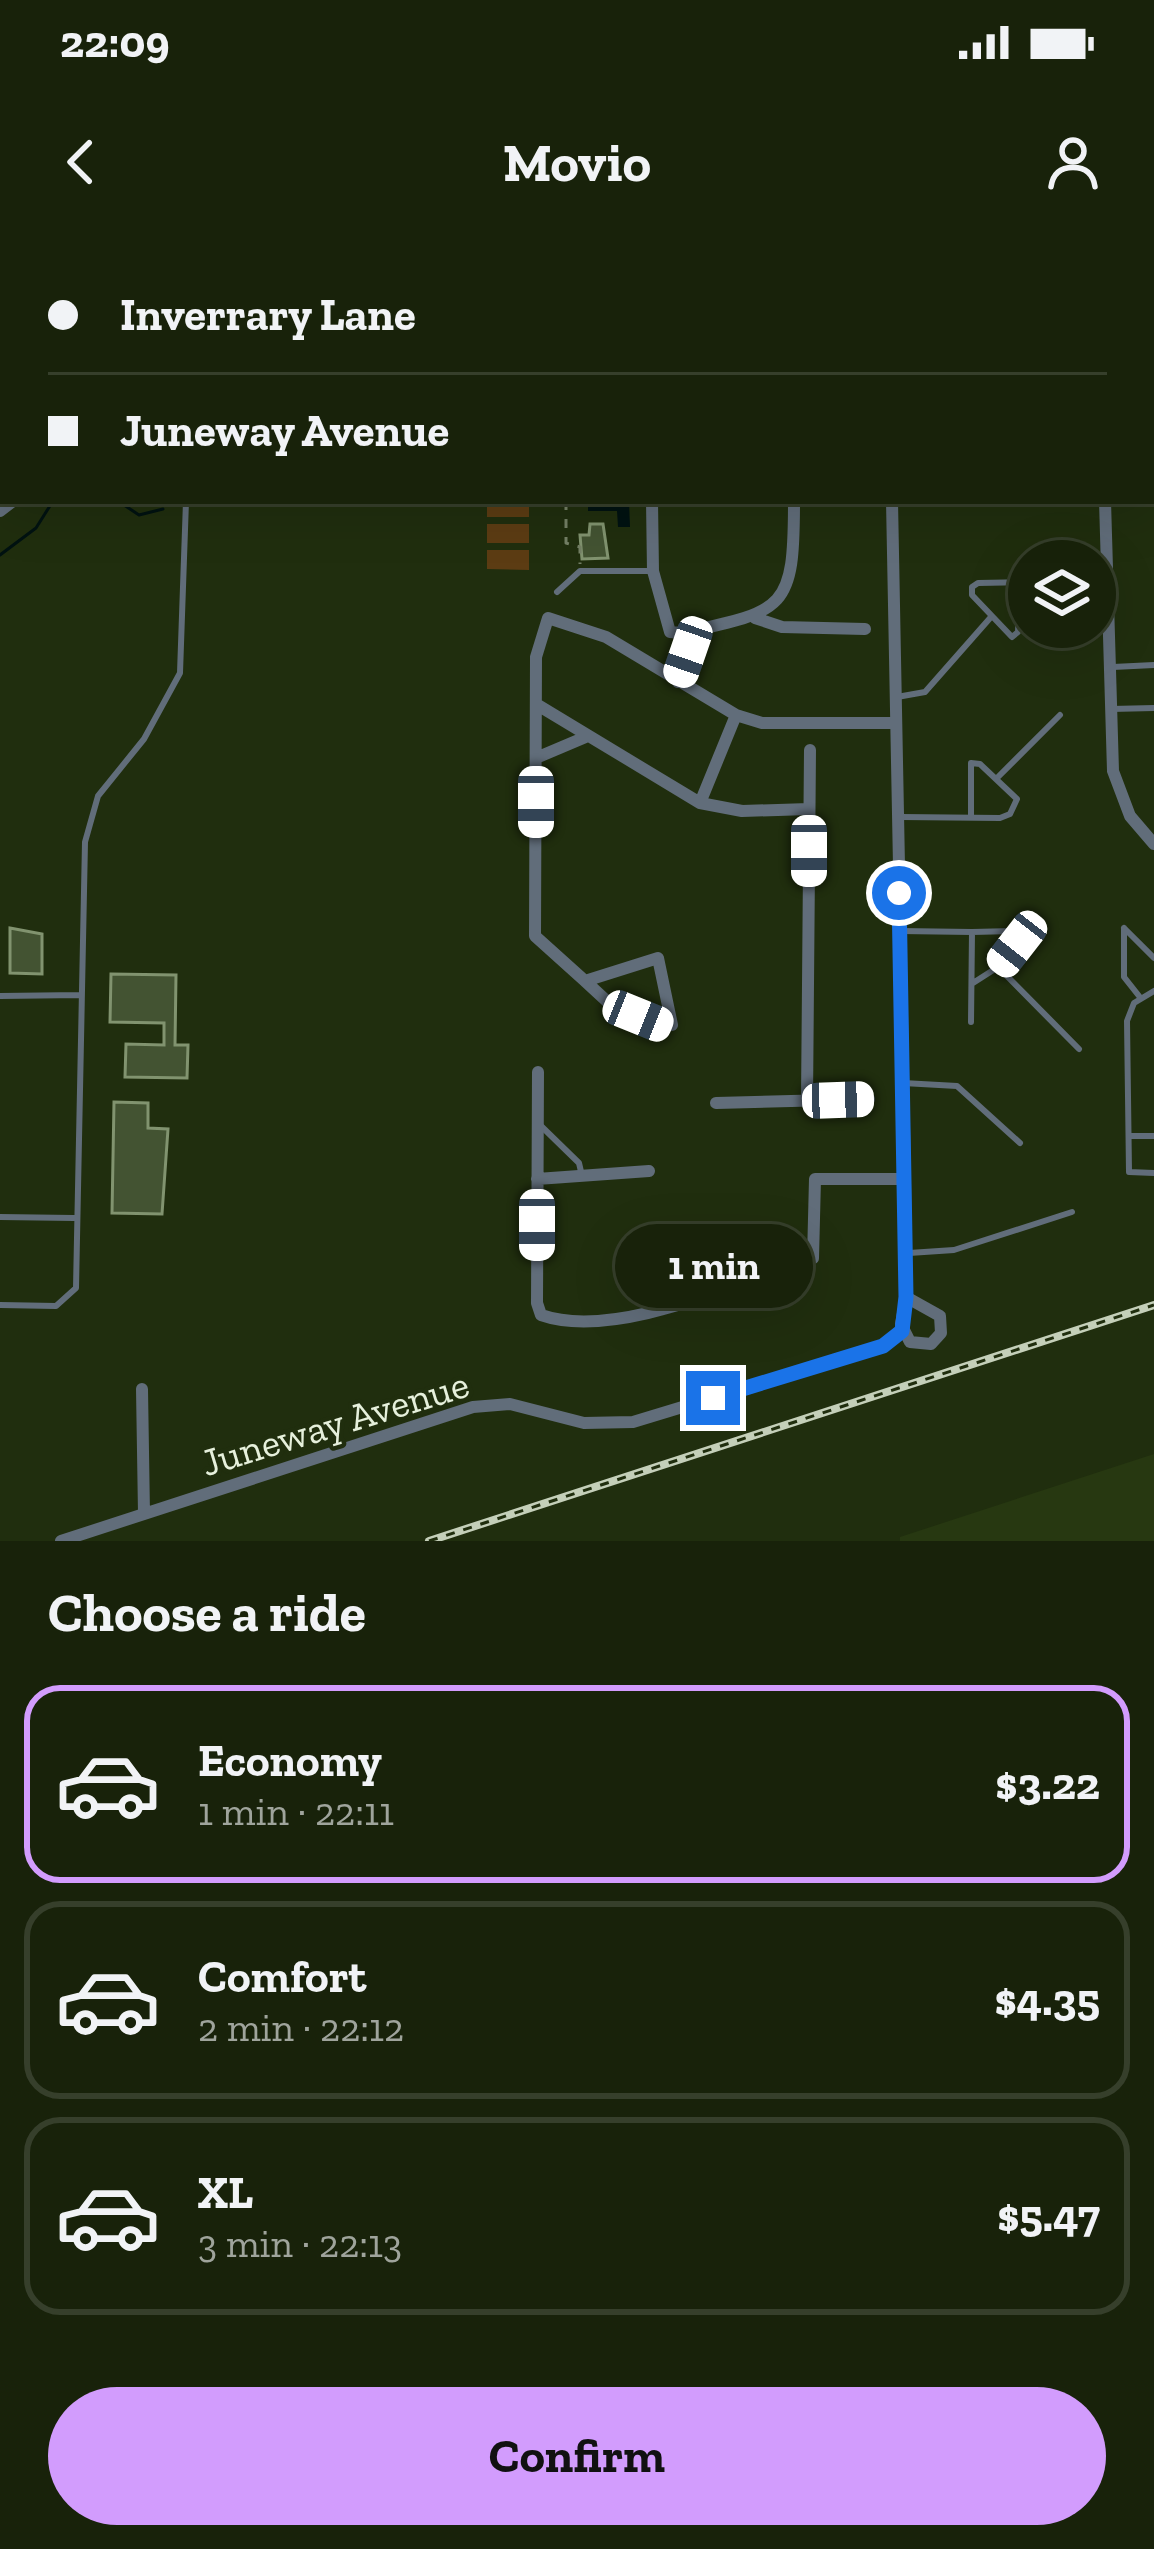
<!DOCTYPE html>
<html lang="en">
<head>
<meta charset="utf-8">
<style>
  :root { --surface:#18220a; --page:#212a13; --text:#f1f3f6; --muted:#9fa49c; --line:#363f2b; --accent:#d29cfd }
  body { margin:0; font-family:"Zilla Slab",serif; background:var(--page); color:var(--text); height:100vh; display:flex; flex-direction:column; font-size:45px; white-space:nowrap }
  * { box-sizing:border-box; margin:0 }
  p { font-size:39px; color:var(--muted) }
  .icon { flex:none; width:66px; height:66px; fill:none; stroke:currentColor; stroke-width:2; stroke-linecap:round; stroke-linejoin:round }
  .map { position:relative; height:1301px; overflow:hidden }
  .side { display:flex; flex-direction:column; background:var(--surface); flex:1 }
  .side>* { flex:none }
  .hud { position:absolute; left:0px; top:0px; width:1155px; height:264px; box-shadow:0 12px 48px #0002,0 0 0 3px var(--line); display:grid; align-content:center; height:264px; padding:0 48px; background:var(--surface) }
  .tools { position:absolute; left:1008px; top:300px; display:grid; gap:24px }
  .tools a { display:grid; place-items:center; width:108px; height:108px; border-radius:50%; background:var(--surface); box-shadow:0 12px 48px #0002,0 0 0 3px var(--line); font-size:60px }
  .end { position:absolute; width:54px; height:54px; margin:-27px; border:15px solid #1a73e8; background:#fff; box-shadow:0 0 0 6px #fff }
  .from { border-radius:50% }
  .bubble { position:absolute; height:84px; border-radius:42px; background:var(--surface); box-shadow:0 12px 48px #0002,0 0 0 3px var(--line); font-size:39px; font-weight:700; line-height:84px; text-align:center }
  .car { position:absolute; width:36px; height:72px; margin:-36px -18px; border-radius:15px; box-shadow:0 0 9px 3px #0007; background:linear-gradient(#fff 24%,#345 0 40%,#fff 0 76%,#345 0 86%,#fff 0) }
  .hud b { display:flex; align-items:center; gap:42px; height:114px; font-size:45px }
  .hud b+b { border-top:3px solid var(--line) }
  .hud i { width:30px; height:30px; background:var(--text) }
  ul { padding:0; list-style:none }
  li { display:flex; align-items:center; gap:36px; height:198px; margin:0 24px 18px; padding:0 24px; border:6px solid var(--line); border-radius:36px }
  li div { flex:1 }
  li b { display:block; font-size:45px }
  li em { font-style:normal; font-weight:700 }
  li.active { border-color:var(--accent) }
  li>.icon { width:108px; height:108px; stroke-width:1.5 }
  h2 { padding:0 48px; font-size:54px; line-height:144px }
  .cta { display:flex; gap:24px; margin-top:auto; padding:24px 48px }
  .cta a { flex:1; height:138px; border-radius:72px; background:var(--accent); color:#111; font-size:48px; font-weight:700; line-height:138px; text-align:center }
  .status { display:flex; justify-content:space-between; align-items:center; height:84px; padding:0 60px; background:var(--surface); direction:ltr }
  .status svg { height:33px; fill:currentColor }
  header { display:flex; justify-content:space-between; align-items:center; height:156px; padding:0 48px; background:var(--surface); font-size:54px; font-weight:700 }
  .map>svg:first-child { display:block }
  .built { fill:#273811 }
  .green { fill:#5c3c13 }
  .water { fill:#011211 }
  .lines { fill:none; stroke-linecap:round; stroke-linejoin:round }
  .stream { stroke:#011211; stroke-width:3 }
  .building { fill:#435332; stroke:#81936f; stroke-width:3 }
  .path { stroke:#737f64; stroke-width:3; stroke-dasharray:9 9; stroke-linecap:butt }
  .lane { stroke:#616d7a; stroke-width:6 }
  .street { stroke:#616d7a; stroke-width:12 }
  .rail-casing { stroke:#c4cfb9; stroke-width:8 }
  .rail { stroke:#202e0e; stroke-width:3; stroke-dasharray:9; stroke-linecap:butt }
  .route { stroke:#1a73e8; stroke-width:15 }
  .labels { text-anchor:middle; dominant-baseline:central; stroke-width:9; stroke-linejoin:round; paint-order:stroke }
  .street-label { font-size:39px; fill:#e6f0dc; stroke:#202e0e }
</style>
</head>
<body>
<div class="status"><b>22:09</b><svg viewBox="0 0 49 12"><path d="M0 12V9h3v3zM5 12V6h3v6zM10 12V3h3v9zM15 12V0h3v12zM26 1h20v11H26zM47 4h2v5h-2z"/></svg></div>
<header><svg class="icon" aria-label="back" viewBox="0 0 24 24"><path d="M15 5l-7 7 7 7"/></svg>Movio<svg class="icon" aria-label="person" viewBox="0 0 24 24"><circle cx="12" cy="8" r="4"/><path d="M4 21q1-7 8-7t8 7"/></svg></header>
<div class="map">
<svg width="1154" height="1301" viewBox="0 0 1154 1301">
  <rect width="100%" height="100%" fill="#202e0e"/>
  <path class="built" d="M 1154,1214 L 1154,1301 L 900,1301 L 900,1297 Z"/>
  <path class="green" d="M 487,261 L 529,261 L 529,277 L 487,277 Z
    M 487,284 L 529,284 L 529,303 L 487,303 Z
    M 487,310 L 529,310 L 529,330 L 487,329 Z"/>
  <path class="water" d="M 588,261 L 629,261 L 630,287 L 618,287 L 617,271 L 588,271 Z"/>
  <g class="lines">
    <path class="stream" d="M 447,3 L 448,0
      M 118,261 L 139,275 L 163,269
      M 0,315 L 36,288 L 53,261"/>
  </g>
  <path class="building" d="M 590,284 L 603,284 L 608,318 L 582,319 L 580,295 L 589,295 Z
    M 10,688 L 42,694 L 42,734 L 10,733 Z
    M 111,734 L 176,735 L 175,805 L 188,805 L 187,838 L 125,837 L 126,804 L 164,805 L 164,783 L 110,782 Z
    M 114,862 L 148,863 L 148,888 L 168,889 L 162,974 L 112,973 Z"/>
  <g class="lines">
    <path class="path" d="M 579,3 L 579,0
      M 799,3 L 799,0
      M 566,261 L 566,303 L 580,307 L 580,324"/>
    <path class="lane" d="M 1005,0 L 1008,3
      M 1107,0 L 1107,3
      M 191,2 L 258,3
      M 968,3 L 972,0
      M 1152,31 L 1154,31
      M 1152,176 L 1154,177
      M 1152,218 L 1154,218
      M 1020,343 L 1018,392 L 1012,397 L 972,355 L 972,347 L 978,343 L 1029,342
      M 557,352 L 580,331 L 650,331
      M 1113,427 L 1154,425
      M 897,457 L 925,452 L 991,377
      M 1111,469 L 1154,468
      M 996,539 L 1060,475
      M 901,577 L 1000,578 L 1010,574 L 1017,559 L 980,524 L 971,523 L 971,576
      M 1124,688 L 1124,737 L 1139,756
      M 1124,688 L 1154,718
      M 900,691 L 972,692 L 971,782
      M 972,692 L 1014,691 L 1017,696 L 998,727 L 973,743
      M 998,727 L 1079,809
      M 1154,751 L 1134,763 L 1127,781 L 1129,932 L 1154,933
      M 0,756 L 80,755
      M 903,843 L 957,846 L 1020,903
      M 539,884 L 579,923 L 582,936
      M 1129,896 L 1154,896
      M 0,977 L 74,978
      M 909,1013 L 954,1010 L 1072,972
      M 0,1065 L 56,1066 L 76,1048 L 85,602 L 98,556 L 144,499 L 180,433 L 186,261"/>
    <path class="street" d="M 889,0 L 889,3
      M 100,3 L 100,0
      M 1152,113 L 1154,111
      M 652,261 L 653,331 L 670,392 L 682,393 L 688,413 L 678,442
      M 892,261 L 905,939 L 906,1057 L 901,1084 L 910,1102 L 931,1104 L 941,1093 L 940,1076 L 906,1057
      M 1105,261 L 1113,531 L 1130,576 L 1154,604
      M 0,271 L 13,261
      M 755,378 L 782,387 L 865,389
      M 682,393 C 786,371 794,369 794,261
      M 536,464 L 700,563 L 742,571 L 809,569
      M 536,518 L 588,496
      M 700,563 L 736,475
      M 658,718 L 672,785 L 611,765 L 585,741 Z
      M 585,741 L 535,696 L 536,417 L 548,378 L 606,397 L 736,475 L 762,483 L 895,483
      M 538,832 L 537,1063 L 541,1075 C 615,1101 739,1042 813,1018 L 815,939 L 905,939
      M 807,861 L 810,510
      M 716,863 L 869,859
      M 537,939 L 649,931
      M 142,1149 L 144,1274
      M 61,1301 L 473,1167 L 510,1164 L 584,1183 L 633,1182 L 883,1106 L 902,1091"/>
    <g class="rail-casing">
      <path id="rail" d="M 429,1301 L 1154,1065"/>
    </g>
    <use href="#rail" class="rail"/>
  </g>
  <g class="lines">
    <path class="route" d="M 713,1158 L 883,1106 L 902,1091 L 906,1057 L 899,653"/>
  </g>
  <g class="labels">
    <g class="street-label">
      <text transform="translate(335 1183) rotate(-17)">Juneway Avenue</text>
    </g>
  </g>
</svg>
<div class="tools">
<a><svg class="icon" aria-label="layers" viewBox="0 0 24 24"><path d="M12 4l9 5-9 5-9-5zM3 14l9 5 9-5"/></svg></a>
</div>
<i class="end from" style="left:899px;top:653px"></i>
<i class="end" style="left:713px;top:1158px"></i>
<div class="bubble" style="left:615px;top:984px;width:198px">1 min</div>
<i class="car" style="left:688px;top:412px;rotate:199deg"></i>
<i class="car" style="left:536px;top:562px;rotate:180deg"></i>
<i class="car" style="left:809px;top:611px;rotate:180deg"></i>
<i class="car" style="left:1017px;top:704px;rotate:218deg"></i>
<i class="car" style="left:638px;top:776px;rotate:112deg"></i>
<i class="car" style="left:838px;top:860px;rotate:88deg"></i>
<i class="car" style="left:537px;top:985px;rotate:180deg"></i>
<div class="hud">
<b><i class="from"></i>Inverrary Lane</b>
<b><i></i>Juneway Avenue</b>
</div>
</div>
<section class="side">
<h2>Choose a ride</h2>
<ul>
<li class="active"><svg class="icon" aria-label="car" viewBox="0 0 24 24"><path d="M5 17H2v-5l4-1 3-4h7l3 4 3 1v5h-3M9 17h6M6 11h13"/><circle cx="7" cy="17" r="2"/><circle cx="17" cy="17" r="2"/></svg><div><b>Economy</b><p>1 min · 22:11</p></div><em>$3.22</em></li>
<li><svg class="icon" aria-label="car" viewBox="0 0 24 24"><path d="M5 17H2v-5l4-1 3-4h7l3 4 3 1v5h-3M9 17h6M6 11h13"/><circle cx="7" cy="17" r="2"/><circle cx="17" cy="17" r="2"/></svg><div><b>Comfort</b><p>2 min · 22:12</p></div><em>$4.35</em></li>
<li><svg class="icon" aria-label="car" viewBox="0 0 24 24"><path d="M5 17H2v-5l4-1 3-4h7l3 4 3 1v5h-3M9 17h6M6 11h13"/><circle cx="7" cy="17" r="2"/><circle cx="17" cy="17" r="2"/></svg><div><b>XL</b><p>3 min · 22:13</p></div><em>$5.47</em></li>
</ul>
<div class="cta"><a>Confirm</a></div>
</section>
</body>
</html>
